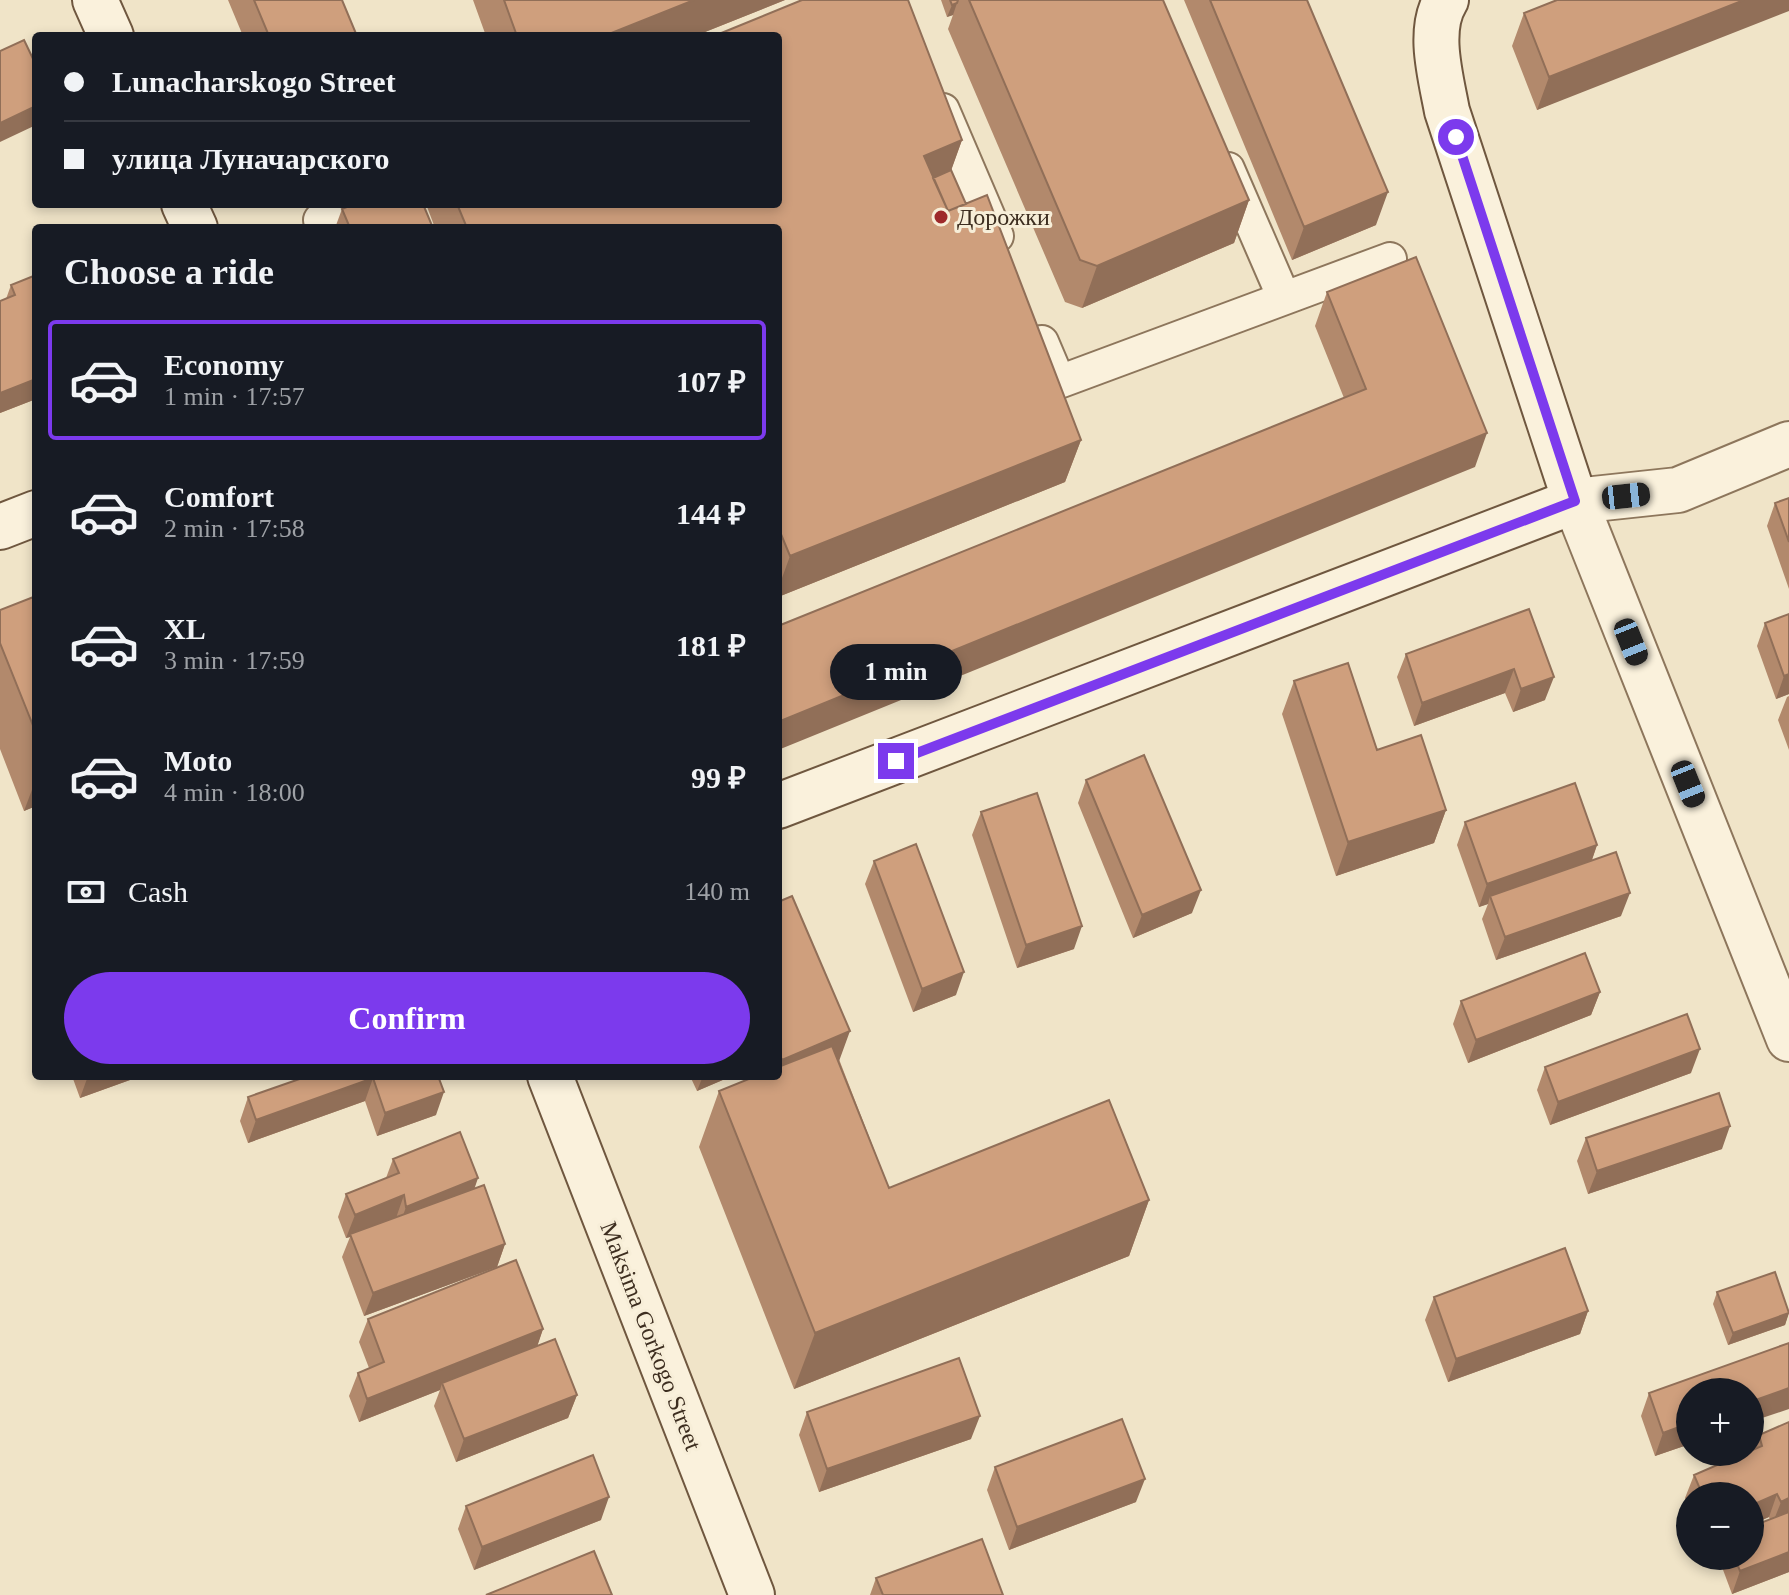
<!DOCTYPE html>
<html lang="en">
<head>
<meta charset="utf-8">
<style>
  :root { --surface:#171b24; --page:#242831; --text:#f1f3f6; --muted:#9ea1a6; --line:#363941; --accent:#7c3aed }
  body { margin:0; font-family:"Times New Roman",serif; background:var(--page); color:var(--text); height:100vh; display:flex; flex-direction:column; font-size:30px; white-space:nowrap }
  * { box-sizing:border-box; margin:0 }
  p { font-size:26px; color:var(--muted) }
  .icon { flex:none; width:44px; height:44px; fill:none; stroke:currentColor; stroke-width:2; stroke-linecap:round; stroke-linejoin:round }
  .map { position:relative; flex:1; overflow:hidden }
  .sheet { position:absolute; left:32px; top:224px; width:750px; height:856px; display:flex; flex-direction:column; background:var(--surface); border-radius:8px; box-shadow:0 4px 12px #0003 }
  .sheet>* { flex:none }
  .guide { position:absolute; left:32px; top:32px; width:750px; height:176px; border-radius:8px; box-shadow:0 4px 12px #0003; display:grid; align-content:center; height:176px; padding:0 32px; background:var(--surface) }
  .tools { position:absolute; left:1676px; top:1378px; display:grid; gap:16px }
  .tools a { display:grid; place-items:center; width:88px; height:88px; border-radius:50%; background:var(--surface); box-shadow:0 4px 12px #0003; font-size:40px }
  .end { position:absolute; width:36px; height:36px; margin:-18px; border:10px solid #7c3aed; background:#fff; box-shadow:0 0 0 4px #fff }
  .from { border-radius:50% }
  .bubble { position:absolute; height:56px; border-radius:28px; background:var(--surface); box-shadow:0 4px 12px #0003; font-size:26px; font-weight:600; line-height:56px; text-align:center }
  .car { position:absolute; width:24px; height:48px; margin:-24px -12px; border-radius:10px; box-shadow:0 0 6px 2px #0007; background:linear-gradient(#222 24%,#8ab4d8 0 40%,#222 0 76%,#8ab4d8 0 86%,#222 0) }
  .guide b { display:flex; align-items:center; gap:28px; height:76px; font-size:30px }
  .guide b+b { border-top:2px solid var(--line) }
  .guide i { width:20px; height:20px; background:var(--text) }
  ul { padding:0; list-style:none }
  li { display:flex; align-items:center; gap:24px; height:120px; margin:0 16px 12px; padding:0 16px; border:4px solid transparent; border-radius:8px }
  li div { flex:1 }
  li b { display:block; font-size:30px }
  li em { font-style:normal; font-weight:600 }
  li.selected { border-color:var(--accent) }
  li>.icon { width:72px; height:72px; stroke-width:1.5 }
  h2 { padding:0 32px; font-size:36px; line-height:96px }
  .pay { display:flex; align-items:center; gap:20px; height:88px; padding:0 32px; font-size:30px }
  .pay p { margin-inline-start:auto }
  .primary-button { display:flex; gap:16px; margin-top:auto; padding:16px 32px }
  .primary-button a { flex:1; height:92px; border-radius:48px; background:var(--accent); color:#fff; font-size:32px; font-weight:600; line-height:92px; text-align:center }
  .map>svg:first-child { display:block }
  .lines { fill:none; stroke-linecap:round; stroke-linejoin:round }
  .lane-casing { stroke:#8d765c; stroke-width:36 }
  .street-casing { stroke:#8d765c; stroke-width:48 }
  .secondary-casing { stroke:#6f573f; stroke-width:48 }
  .lane { stroke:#faf1dc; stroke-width:32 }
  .street { stroke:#faf1dc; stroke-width:44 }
  .secondary { stroke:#faf1dc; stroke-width:44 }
  .wall { fill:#b2896c }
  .shaded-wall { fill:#916f58 }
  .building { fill:#cf9f7d; stroke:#916f58; stroke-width:2 }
  .route { stroke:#7c3aed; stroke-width:10 }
  .poi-dot { fill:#9e2a2b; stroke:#f7eed8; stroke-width:3 }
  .labels { text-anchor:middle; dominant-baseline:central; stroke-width:6; stroke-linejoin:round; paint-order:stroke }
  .poi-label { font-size:24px; fill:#3d2e20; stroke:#f7eed8; text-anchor:start }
  .street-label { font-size:24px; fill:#3d2e20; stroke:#f7eed8 }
</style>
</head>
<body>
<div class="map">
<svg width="1789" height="1595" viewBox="0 0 1789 1595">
  <rect width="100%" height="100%" fill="#f0e4c8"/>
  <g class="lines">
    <g class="lane-casing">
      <path id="lane" d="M 943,110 L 997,236
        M 1228,169 L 1284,298
        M 320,220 L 357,204
        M 1042,342 L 1059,382 L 1390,259"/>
    </g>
    <g class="street-casing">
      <path id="street" d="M 1789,444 L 1678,490 L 1575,501 L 1789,1039"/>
    </g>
    <g class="secondary-casing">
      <path id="secondary" d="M 95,0 L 111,36
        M 184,204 L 195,228
        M 0,527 L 36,513
        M 778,806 L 1575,501 L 1447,111 C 1441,78 1427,30 1446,0
        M 550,1076 L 752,1595"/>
    </g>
    <use href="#lane" class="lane"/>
    <use href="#street" class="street"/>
    <use href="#secondary" class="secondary"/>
  </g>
  <path class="wall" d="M 228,0 L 342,0 L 357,36 L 243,36 Z
    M 473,0 L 785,0 L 695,36 L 486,36 Z
    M 941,0 L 1163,0 L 1249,200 L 1234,243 L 1082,308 L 1065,302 L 948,29 L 953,15 L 947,17 Z
    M 1184,0 L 1307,0 L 1376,225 L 1292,260 Z
    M 1789,0 L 1537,110 L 1512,46 L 1524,13 Z
    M 962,140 L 951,170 L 966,204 L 1081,440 L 1065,482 L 778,597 L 778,228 L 435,228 L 426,204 L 778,204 Z
    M 342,209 L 433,228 L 335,228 Z
    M 36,275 L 36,399 L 0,413 L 6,299 L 11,285 Z
    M 1327,292 L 1475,467 L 1344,398 L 1315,326 Z
    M 1789,498 L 1789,589 L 1767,526 L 1775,503 Z
    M 36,596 L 36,806 L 24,811 L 0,749 L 0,610 Z
    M 1529,609 L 1545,700 L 1513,712 L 1505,693 L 1414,726 L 1397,677 L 1406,654 Z
    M 1789,614 L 1789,694 L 1776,699 L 1757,646 L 1765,623 Z
    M 1294,681 L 1377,750 L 1446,810 L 1434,843 L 1336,876 L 1282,714 Z
    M 1789,696 L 1789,750 L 1778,720 L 1787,697 Z
    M 1086,780 L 1192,913 L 1133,938 L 1078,803 Z
    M 981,812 L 1074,949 L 1017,968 L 972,835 Z
    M 1465,822 L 1597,845 L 1592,860 L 1621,916 L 1496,960 L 1482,919 L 1488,904 L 1479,907 L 1457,845 Z
    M 874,861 L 956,995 L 913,1012 L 865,884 Z
    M 778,902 L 889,1188 L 1149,1200 L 1129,1256 L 794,1389 L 699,1147 L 719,1091 L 778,1076 Z
    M 1600,992 L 1591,1015 L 1468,1063 L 1453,1024 L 1461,1001 Z
    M 1545,1067 L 1691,1073 L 1550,1125 L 1537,1090 Z
    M 72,1076 L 141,1076 L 80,1098 Z
    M 308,1076 L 438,1076 L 436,1115 L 377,1136 L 365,1101 L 248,1143 L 240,1121 L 248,1097 Z
    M 690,1076 L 732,1076 L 697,1091 Z
    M 1586,1138 L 1722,1149 L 1588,1194 L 1577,1161 Z
    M 393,1159 L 475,1188 L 505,1244 L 497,1267 L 364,1316 L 342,1257 L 350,1237 L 346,1238 L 338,1217 L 346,1194 L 386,1178 Z
    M 1717,1292 L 1789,1311 L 1785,1325 L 1728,1345 L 1713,1304 Z
    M 1434,1297 L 1588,1311 L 1580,1334 L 1448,1382 L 1425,1320 Z
    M 368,1319 L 543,1329 L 537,1346 L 577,1395 L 568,1418 L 456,1462 L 434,1406 L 440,1390 L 359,1422 L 349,1396 L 358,1373 L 369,1368 L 359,1342 Z
    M 1690,1392 L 1690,1444 L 1655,1456 L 1641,1416 L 1649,1393 Z
    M 807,1412 L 971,1439 L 819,1492 L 799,1435 Z
    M 1789,1422 L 1789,1572 L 1732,1594 L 1719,1559 L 1720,1556 L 1750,1556 L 1770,1520 L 1769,1517 L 1750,1525 L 1750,1496 L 1690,1496 L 1690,1509 L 1685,1498 L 1694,1475 L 1754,1449 L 1759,1435 Z
    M 995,1467 L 1136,1502 L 1009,1550 L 987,1490 Z
    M 466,1506 L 601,1520 L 474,1570 L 458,1529 Z
    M 876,1578 L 1003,1595 L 870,1595 Z"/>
  <path class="shaded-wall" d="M 694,0 L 785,0 L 695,36 L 604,36 Z
    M 1744,0 L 1789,0 L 1789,11 L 1537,110 L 1549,77 Z
    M 957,3 L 953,15 L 947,17 L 952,5 Z
    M 36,106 L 36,125 L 0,142 L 0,123 Z
    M 962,140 L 947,182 L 917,195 L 924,156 Z
    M 1388,192 L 1376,225 L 1292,260 L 1304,227 Z
    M 1249,200 L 1234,243 L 1082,308 L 1097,266 Z
    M 36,379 L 36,399 L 0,413 L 0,393 Z
    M 1487,433 L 1475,467 L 778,750 L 778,722 Z
    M 1081,440 L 1065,482 L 778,597 L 778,589 L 790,556 Z
    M 1514,669 L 1505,693 L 1414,726 L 1422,703 Z
    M 1789,674 L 1789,694 L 1776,699 L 1784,676 Z
    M 1554,677 L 1545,700 L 1513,712 L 1521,689 Z
    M 36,779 L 36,806 L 24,811 Z
    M 1446,810 L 1434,843 L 1336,876 L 1348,842 Z
    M 1597,845 L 1589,868 L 1490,896 L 1488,904 L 1479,907 L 1487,884 Z
    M 1201,890 L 1192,913 L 1133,938 L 1142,915 Z
    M 1630,893 L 1621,916 L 1496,960 L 1505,937 Z
    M 1082,926 L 1074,949 L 1017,968 L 1026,945 Z
    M 964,972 L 956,995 L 913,1012 L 922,989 Z
    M 1600,992 L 1591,1015 L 1468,1063 L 1476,1040 Z
    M 850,1031 L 838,1064 L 778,1072 L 782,1060 Z
    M 1700,1049 L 1691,1073 L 1550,1125 L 1558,1102 Z
    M 88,1076 L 141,1076 L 80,1098 Z
    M 703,1076 L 732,1076 L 697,1091 Z
    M 373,1078 L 365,1101 L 248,1143 L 256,1120 Z
    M 444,1092 L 436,1115 L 377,1136 L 385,1113 Z
    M 1730,1126 L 1722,1149 L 1588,1194 L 1597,1171 Z
    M 478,1178 L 470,1202 L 398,1230 L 406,1207 Z
    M 404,1195 L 396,1218 L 350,1234 L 350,1237 L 346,1238 L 355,1215 Z
    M 1149,1200 L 1129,1256 L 794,1389 L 815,1333 Z
    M 505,1244 L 497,1267 L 364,1316 L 373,1293 Z
    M 1588,1311 L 1580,1334 L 1448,1382 L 1456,1359 Z
    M 1789,1313 L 1785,1325 L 1728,1345 L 1733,1333 Z
    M 543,1329 L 535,1353 L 442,1383 L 440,1390 L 359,1422 L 367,1399 Z
    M 1789,1388 L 1789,1409 L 1750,1422 L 1750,1402 Z
    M 577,1395 L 568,1418 L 456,1462 L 464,1439 Z
    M 980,1416 L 971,1439 L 819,1492 L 827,1469 Z
    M 1690,1423 L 1690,1444 L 1655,1456 L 1663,1433 Z
    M 1145,1479 L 1136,1502 L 1009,1550 L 1017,1527 Z
    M 1777,1494 L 1769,1517 L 1750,1525 L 1750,1506 Z
    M 609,1497 L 601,1520 L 474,1570 L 482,1547 Z
    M 1789,1498 L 1789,1518 L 1772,1525 L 1781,1502 Z
    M 1789,1552 L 1789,1572 L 1732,1594 L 1740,1571 Z"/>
  <path class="building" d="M 254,0 L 342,0 L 357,36 L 269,36 Z
    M 504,0 L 694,0 L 604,36 L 517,36 Z
    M 802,0 L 908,0 L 962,140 L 924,156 L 948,211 L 987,195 L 1081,440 L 790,556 L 778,527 L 778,228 L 467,228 L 457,204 L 778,204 L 778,36 L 714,36 Z
    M 950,0 L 958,0 L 957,3 L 952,5 Z
    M 969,0 L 1163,0 L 1249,200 L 1097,266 L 1080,260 Z
    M 1210,0 L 1307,0 L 1388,192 L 1304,227 Z
    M 1557,0 L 1744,0 L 1549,77 L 1524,13 Z
    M 24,40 L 36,65 L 36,106 L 0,123 L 0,51 Z
    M 951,170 L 966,204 L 948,211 L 933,178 Z
    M 354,204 L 423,204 L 433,228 L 350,228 L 342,209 Z
    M 1416,257 L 1487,433 L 778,722 L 778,626 L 1366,389 L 1327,292 Z
    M 36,275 L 36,379 L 0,393 L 0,301 L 15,295 L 11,285 Z
    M 1789,498 L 1789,542 L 1775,503 Z
    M 36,596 L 36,733 L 0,643 L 0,610 Z
    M 1529,609 L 1554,677 L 1521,689 L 1514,669 L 1422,703 L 1406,654 Z
    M 1789,614 L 1789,674 L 1784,676 L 1765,623 Z
    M 1348,663 L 1377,750 L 1421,735 L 1446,810 L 1348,842 L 1294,681 Z
    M 1144,755 L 1201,890 L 1142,915 L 1086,780 Z
    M 1575,783 L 1597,845 L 1487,884 L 1465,822 Z
    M 1037,793 L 1082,926 L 1026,945 L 981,812 Z
    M 916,844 L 964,972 L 922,989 L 874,861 Z
    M 1616,852 L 1630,893 L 1505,937 L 1490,896 Z
    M 792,896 L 850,1031 L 782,1060 L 778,1050 L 778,902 Z
    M 1585,953 L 1600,992 L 1476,1040 L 1461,1001 Z
    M 1687,1014 L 1700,1049 L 1558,1102 L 1545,1067 Z
    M 832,1046 L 889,1188 L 1109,1100 L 1149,1200 L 815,1333 L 719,1091 L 756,1076 L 778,1076 L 778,1067 Z
    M 308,1076 L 438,1076 L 444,1092 L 385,1113 L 373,1078 L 256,1120 L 248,1097 Z
    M 1719,1093 L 1730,1126 L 1597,1171 L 1586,1138 Z
    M 460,1132 L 478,1178 L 406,1207 L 404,1195 L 355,1215 L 346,1194 L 399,1173 L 393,1159 Z
    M 484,1185 L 505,1244 L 373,1293 L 350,1234 Z
    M 1565,1248 L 1588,1311 L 1456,1359 L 1434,1297 Z
    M 516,1260 L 543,1329 L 367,1399 L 358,1373 L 384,1362 L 368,1319 Z
    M 1775,1272 L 1789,1313 L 1733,1333 L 1717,1292 Z
    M 555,1339 L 577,1395 L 464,1439 L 442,1383 Z
    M 1789,1343 L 1789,1388 L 1750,1402 L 1750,1392 L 1690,1392 L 1690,1423 L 1663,1433 L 1649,1393 Z
    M 959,1358 L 980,1416 L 827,1469 L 807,1412 Z
    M 1122,1419 L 1145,1479 L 1017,1527 L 995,1467 Z
    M 1789,1422 L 1789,1498 L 1781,1502 L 1777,1494 L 1750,1506 L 1750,1496 L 1703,1496 L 1694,1475 L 1747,1452 L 1750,1452 L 1750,1451 L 1762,1446 L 1759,1435 Z
    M 593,1455 L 609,1497 L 482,1547 L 466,1506 Z
    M 1789,1512 L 1789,1552 L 1740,1571 L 1734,1556 L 1750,1556 L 1750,1527 Z
    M 982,1539 L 1003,1595 L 883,1595 L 876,1578 Z
    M 594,1551 L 612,1595 L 486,1595 Z"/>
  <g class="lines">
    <path class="route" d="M 896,761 L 1575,501 L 1456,137"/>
  </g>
  <circle class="poi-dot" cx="941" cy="217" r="8"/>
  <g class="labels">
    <g class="poi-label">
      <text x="957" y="217">Дорожки</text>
    </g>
    <g class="street-label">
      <text transform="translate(651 1336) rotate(69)">Maksima Gorkogo Street</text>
    </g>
  </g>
</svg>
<div class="tools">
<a>+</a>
<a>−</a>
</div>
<i class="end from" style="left:1456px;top:137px"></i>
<i class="end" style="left:896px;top:761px"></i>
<div class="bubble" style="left:830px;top:644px;width:132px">1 min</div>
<i class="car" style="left:1626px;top:496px;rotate:84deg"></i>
<i class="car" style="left:1631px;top:642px;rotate:158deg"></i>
<i class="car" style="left:1688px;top:784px;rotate:158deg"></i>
<div class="guide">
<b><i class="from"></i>Lunacharskogo Street</b>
<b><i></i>улица Луначарского</b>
</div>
<section class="sheet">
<h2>Choose a ride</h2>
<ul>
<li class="selected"><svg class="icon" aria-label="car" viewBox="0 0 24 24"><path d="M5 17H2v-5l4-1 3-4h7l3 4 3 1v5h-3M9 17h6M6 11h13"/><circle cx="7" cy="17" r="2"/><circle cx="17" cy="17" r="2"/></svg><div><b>Economy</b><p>1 min · 17:57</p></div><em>107 ₽</em></li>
<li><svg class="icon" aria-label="car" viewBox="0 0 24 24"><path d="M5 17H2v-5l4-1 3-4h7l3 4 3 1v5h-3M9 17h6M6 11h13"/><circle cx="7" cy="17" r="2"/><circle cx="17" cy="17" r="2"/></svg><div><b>Comfort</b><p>2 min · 17:58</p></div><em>144 ₽</em></li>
<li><svg class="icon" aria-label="car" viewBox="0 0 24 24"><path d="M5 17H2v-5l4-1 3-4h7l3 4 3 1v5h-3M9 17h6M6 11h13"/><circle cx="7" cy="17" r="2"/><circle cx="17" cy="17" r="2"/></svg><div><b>XL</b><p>3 min · 17:59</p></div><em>181 ₽</em></li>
<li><svg class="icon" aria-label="car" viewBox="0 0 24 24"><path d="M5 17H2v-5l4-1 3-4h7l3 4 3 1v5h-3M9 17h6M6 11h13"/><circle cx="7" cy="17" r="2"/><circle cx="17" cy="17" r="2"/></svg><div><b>Moto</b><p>4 min · 18:00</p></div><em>99 ₽</em></li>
</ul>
<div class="pay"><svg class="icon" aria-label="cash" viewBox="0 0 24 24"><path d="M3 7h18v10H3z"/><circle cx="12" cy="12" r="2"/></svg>Cash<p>140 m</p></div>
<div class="primary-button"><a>Confirm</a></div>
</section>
</div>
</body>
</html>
